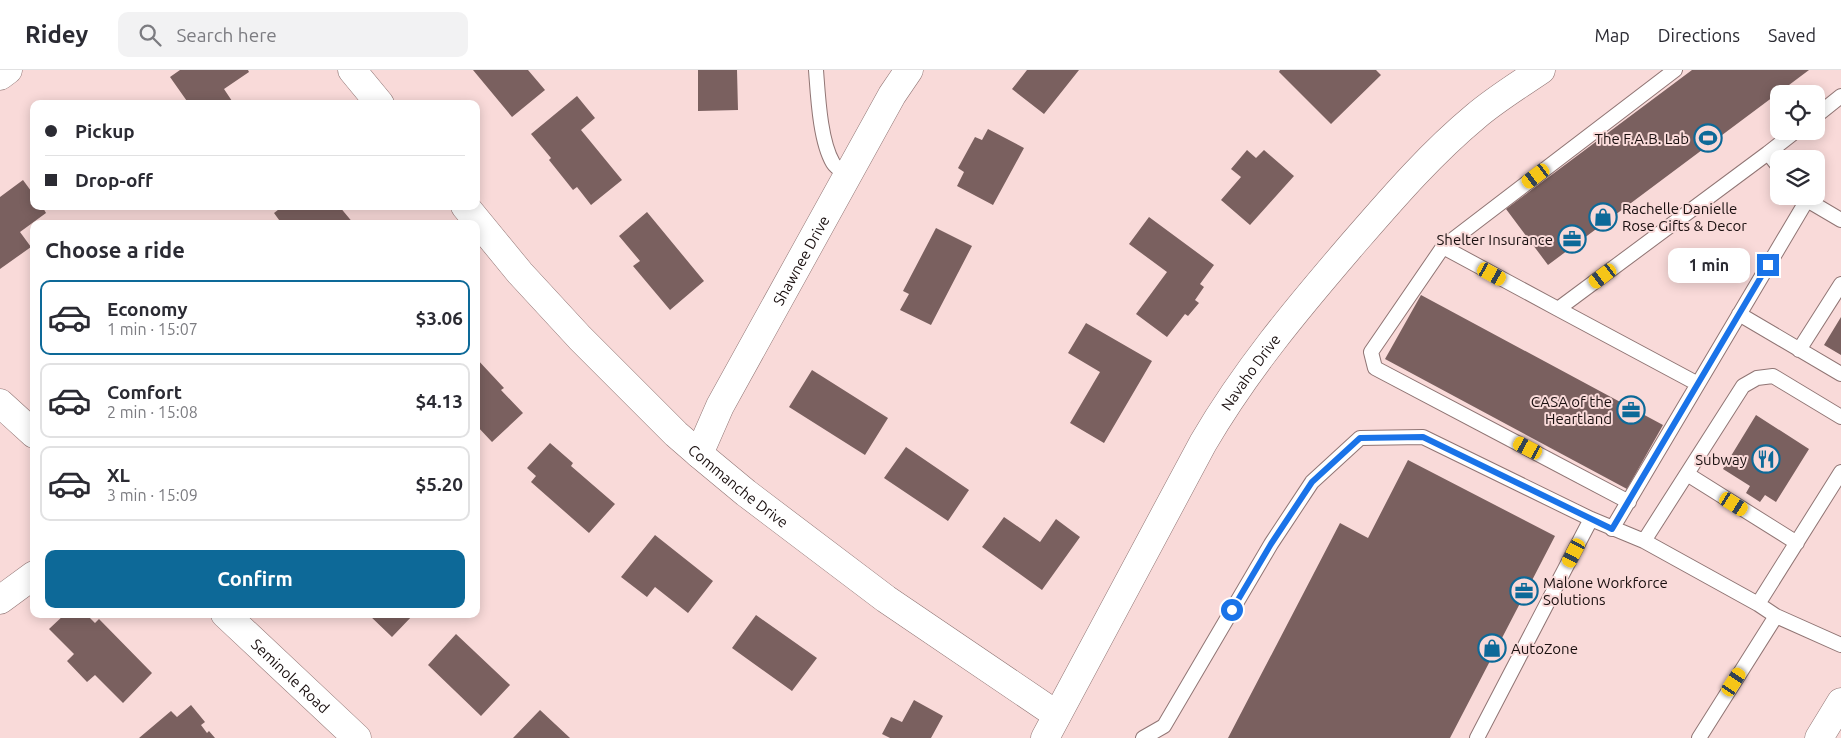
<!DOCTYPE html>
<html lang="en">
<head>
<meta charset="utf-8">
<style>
  :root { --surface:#fff; --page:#f2f2f3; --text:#2b2b33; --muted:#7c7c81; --line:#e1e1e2; --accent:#0d6998 }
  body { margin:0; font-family:Ubuntu,sans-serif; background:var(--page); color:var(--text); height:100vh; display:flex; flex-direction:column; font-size:19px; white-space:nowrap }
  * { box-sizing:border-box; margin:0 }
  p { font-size:16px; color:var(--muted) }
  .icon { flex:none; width:28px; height:28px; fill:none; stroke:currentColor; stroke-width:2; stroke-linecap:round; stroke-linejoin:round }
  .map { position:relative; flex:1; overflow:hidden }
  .side { position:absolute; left:30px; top:150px; width:450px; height:398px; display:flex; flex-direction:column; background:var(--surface); border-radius:10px; box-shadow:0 2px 12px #0003 }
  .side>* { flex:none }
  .hud { position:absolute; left:30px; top:30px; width:450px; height:110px; border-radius:10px; box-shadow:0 2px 12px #0003; display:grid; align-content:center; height:110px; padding:0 15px; background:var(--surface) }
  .fabs { position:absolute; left:1770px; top:15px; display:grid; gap:10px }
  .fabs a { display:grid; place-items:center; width:55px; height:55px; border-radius:10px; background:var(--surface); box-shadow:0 2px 12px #0003; font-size:25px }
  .end { position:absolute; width:22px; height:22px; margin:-11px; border:6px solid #1a73e8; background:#fff; box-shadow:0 0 0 2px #fff }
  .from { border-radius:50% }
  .bubble { position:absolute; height:35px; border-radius:10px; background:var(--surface); box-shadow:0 2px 12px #0003; font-size:16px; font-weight:700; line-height:35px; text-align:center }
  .car { position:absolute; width:15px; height:30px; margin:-15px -8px; border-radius:6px; box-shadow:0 0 4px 1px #0007; background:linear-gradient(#f5c518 24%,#345 0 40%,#f5c518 0 76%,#345 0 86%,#f5c518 0) }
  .hud b { display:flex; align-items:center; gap:18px; height:48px; font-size:19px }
  .hud b+b { border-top:1px solid var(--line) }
  .hud i { width:12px; height:12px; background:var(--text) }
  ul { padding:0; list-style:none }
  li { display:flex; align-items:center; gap:15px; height:75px; margin:0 10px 8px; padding:0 5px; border:2px solid var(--line); border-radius:10px }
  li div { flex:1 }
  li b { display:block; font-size:19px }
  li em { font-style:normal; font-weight:700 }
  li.on { border-color:var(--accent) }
  li>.icon { width:45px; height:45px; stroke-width:1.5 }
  h2 { padding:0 15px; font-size:22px; line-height:60px }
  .cta { display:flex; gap:10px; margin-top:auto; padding:10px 15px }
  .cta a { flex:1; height:58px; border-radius:10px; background:var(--accent); color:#fff; font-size:20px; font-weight:700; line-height:58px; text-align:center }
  header { display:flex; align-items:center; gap:30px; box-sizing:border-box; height:70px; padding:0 25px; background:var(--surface); border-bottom:1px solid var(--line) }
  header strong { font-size:24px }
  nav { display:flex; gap:28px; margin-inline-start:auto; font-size:18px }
  .search { width:350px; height:45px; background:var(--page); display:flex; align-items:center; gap:12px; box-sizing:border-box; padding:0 18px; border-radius:10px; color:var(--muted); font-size:19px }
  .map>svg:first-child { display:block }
  .building { fill:#7a605f }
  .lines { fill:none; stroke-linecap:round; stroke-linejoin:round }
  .service-casing { stroke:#907574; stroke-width:16 }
  .minor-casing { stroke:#907574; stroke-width:29 }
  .primary-casing { stroke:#907574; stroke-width:29 }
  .service { stroke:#fff; stroke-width:14 }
  .minor { stroke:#fff; stroke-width:28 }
  .primary { stroke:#fff; stroke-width:28 }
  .route { stroke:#1a73e8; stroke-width:6 }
  .labels { text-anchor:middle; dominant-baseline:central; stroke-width:4; stroke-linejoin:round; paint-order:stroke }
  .poi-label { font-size:15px; fill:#1a1010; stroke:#f9dad9; text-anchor:end }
  .street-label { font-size:15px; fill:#1a1010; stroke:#f9dad9 }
</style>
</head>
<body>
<header>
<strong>Ridey</strong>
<div class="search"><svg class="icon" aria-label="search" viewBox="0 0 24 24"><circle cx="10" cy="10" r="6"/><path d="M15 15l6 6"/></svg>Search here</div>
<nav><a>Map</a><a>Directions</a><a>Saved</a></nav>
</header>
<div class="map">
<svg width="1841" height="668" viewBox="0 0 1841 668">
  <rect width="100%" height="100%" fill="#f9dad9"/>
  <path class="building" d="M 180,0 L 248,0 L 249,2 L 224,19 L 234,34 L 189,34 L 170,7 Z
    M 473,0 L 528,0 L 545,20 L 512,47 Z
    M 698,0 L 737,0 L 738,40 L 698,41 Z
    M 1027,0 L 1079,0 L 1044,44 L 1012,19 Z
    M 1280,0 L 1376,0 L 1381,5 L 1331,54 L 1279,2 Z
    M 1692,0 L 1809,0 L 1548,195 L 1506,139 Z
    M 577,26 L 595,48 L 581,60 L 622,110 L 591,135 L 577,117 L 573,120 L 549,90 L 551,88 L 531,64 Z
    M 988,59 L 1024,78 L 993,135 L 957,116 L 964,102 L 958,98 L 975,67 L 982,70 Z
    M 1247,80 L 1256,88 L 1264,80 L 1294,106 L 1250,155 L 1221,130 L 1241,107 L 1231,99 Z
    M 23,110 L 34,125 L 34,136 L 42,136 L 46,143 L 20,162 L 31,177 L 0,199 L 0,127 Z
    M 283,136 L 339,136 L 354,154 L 282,154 L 274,143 Z
    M 647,142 L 704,211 L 670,240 L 633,196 L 640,191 L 619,166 Z
    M 1149,147 L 1214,195 L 1200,214 L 1204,217 L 1195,230 L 1199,233 L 1188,246 L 1185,244 L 1167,267 L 1136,244 L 1167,202 L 1129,174 Z
    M 936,158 L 972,176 L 931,255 L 900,240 L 909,224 L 903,221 Z
    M 1421,225 L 1663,355 L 1627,419 L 1385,289 Z
    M 1841,247 L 1841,285 L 1824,275 Z
    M 1086,253 L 1152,291 L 1104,373 L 1070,353 L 1100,302 L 1068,283 Z
    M 476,288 L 504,318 L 501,320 L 523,343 L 492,372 L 476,355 Z
    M 812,300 L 888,348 L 865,385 L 789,337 Z
    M 1756,345 L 1809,379 L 1776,432 L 1765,425 L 1760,432 L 1746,423 L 1750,416 L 1723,399 Z
    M 550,373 L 573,393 L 571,396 L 615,434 L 589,463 L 531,412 L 536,406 L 527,398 Z
    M 906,377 L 969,420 L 948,451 L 884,408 Z
    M 1408,390 L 1555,466 L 1450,668 L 1228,668 L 1340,453 L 1368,468 Z
    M 1004,447 L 1040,472 L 1056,449 L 1080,467 L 1042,520 L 982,477 Z
    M 655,465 L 713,511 L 688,543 L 655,517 L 647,527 L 621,507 Z
    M 65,544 L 86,544 L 95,553 L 99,549 L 152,603 L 123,633 L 95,605 L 87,612 L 67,591 L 74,584 L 49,559 Z
    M 368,544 L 414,544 L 392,567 Z
    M 756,545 L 817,588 L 792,621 L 732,578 Z
    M 456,564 L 510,615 L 481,646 L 428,595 Z
    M 914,630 L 943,646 L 931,668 L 890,668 L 882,664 L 891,647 L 902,652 Z
    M 191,635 L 205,652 L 201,655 L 207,663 L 209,661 L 215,668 L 139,668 L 171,641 L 177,647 Z
    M 540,640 L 570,668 L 513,668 Z"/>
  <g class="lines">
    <g class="service-casing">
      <path id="service" d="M 816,0 C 818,26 820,71 833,93 C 836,98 843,102 848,106
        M 1816,46 L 1841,26
        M 1779,97 L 1768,83 L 1796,61
        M 1443,177 L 1558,239 L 1768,83
        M 1558,239 L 1698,314
        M 1739,244 L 1841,304
        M 1799,280 L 1841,214
        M 1687,404 L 1797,473
        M 1629,432 L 1375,298 L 1371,282 L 1443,177 L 1675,0
        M 1612,459 L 1807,130 L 1841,150
        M 1644,471 L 1743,316 L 1757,308 L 1773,306 L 1841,347
        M 1758,534 L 1841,402
        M 1143,668 L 1164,656 L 1271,474 L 1312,412 L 1360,368 L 1423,367 L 1591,449 L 1644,471 L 1758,534 L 1776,546 L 1841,575
        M 1477,668 L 1591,449
        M 1699,668 L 1776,546"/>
    </g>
    <g class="minor-casing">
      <g id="minor">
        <path d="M 352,0 L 380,34"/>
        <path d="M 0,6 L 8,0"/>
        <path id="s1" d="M 465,136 L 520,203 L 580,268 L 676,364 L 699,384 L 746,423 L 886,529 L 1057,645"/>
        <path d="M 0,333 L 34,364"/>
        <path id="s2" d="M 699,384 L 720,336 L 892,25 L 909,0"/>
        <path d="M 0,530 L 34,505"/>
        <path id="s3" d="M 225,544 L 357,668"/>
        <path id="s4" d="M 1045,668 L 1203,373 C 1245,301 1296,240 1350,177 C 1390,131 1429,85 1476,46 C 1496,29 1519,15 1541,0"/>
      </g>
    </g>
    <g class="primary-casing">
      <path id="primary" d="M 1819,668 L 1841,632"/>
    </g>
    <use href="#service" class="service"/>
    <use href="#minor" class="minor"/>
    <use href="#primary" class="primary"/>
  </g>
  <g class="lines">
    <path class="route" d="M 1232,540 L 1271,474 L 1312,412 L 1360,368 L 1423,367 L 1612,459 L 1768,195"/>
  </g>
  <defs>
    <g id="stadium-ring" transform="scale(1.4375)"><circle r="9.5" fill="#f9dad9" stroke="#0d6998" stroke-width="1.5"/><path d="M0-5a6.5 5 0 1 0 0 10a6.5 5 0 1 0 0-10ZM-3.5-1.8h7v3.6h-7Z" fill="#0d6998"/></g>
    <g id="shop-ring" transform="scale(1.4375)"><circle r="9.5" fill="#f9dad9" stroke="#0d6998" stroke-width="1.5"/><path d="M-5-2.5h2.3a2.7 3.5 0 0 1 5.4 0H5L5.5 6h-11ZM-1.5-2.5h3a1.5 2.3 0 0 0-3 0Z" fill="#0d6998"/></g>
    <g id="office-ring" transform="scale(1.4375)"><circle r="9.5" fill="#f9dad9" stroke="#0d6998" stroke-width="1.5"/><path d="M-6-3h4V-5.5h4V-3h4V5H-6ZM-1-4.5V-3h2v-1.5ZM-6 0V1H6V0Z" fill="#0d6998"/></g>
    <g id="restaurant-ring" transform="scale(1.4375)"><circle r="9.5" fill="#f9dad9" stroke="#0d6998" stroke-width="1.5"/><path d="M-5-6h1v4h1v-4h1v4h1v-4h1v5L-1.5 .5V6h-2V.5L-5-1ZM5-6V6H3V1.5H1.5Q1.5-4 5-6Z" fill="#0d6998"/></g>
  </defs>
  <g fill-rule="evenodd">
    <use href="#stadium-ring" x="1708" y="68"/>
    <use href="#shop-ring" x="1603" y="147"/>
    <use href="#office-ring" x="1572" y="169"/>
    <use href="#office-ring" x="1631" y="340"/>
    <use href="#restaurant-ring" x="1766" y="389"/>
    <use href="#office-ring" x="1524" y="521"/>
    <use href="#shop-ring" x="1492" y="578"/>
  </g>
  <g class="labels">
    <g class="poi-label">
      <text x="1689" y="68">The F.A.B. Lab</text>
      <text x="1622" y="138" text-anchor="start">Rachelle Danielle<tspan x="1622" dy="17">Rose Gifts &amp; Decor</tspan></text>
      <text x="1553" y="169">Shelter Insurance</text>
      <text x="1612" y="331">CASA of the<tspan x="1612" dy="17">Heartland</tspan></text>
      <text x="1747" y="389">Subway</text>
      <text x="1543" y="512" text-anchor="start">Malone Workforce<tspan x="1543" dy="17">Solutions</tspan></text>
      <text x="1511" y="578" text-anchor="start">AutoZone</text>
    </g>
    <g class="street-label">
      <text stroke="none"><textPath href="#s2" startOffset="219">Shawnee Drive</textPath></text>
      <text stroke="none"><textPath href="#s4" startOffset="420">Navaho Drive</textPath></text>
      <text stroke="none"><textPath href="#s1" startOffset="392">Commanche Drive</textPath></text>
      <text stroke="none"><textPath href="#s3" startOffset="90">Seminole Road</textPath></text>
    </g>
  </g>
</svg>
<div class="fabs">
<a><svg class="icon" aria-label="locate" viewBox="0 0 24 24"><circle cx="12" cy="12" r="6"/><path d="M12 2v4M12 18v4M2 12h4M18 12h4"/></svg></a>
<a><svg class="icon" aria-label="layers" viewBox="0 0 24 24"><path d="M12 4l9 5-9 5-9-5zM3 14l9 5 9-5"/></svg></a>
</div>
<i class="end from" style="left:1232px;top:540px"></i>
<i class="end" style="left:1768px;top:195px"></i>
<div class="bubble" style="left:1668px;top:178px;width:82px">1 min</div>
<i class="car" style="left:1536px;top:106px;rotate:233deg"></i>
<i class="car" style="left:1492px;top:204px;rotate:119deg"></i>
<i class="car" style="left:1603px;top:206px;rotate:233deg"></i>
<i class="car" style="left:1528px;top:378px;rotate:298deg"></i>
<i class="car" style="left:1734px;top:434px;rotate:122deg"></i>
<i class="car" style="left:1574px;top:483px;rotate:208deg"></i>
<i class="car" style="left:1734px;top:612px;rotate:33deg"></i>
<div class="hud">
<b><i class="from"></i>Pickup</b>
<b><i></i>Drop-off</b>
</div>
<section class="side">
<h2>Choose a ride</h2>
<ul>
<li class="on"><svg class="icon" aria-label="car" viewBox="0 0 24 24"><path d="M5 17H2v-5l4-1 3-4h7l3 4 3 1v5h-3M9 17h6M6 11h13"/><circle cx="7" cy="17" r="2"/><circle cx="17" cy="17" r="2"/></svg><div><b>Economy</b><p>1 min · 15:07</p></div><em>$3.06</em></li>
<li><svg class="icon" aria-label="car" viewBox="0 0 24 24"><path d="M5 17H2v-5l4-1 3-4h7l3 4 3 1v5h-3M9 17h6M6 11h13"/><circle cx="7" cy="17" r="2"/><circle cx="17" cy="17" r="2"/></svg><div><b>Comfort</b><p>2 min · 15:08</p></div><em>$4.13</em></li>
<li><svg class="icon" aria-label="car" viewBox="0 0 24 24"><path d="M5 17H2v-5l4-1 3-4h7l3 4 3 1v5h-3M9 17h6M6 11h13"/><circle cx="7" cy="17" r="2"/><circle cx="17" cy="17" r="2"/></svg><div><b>XL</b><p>3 min · 15:09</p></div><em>$5.20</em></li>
</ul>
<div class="cta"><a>Confirm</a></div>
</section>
</div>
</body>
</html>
